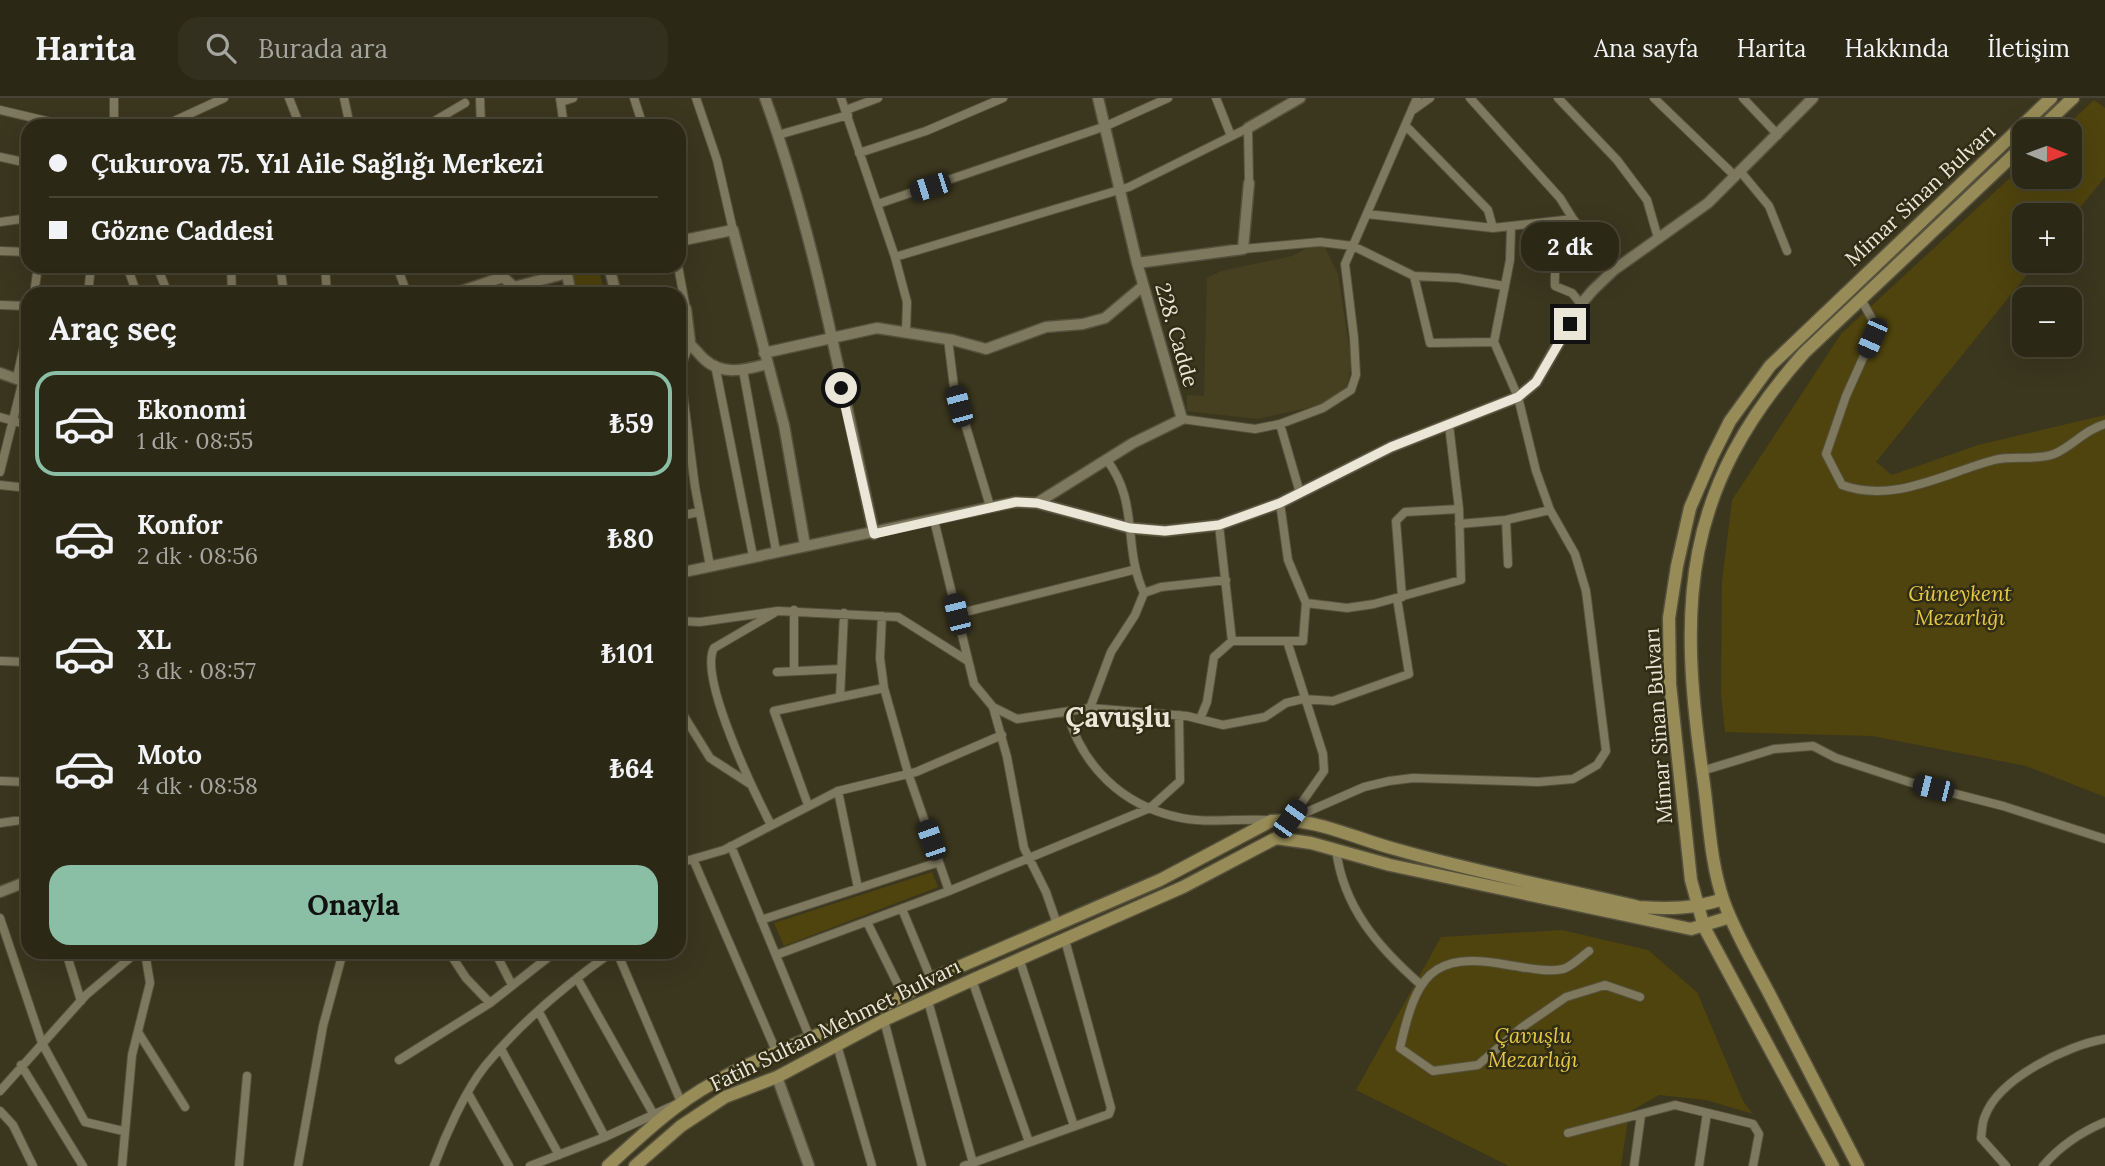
<!DOCTYPE html>
<html lang="tr">
<head>
<meta charset="utf-8">
<style>
  :root { --surface:#2c2816; --page:#34301f; --text:#f1f3f6; --muted:#a6a6a1; --line:#484435; --accent:#8abfa5 }
  body { margin:0; font-family:Lora,serif; background:var(--page); color:var(--text); height:100vh; display:flex; flex-direction:column; font-size:26px; white-space:nowrap }
  * { box-sizing:border-box; margin:0 }
  p { font-size:23px; color:var(--muted) }
  .icon { flex:none; width:38px; height:38px; fill:none; stroke:currentColor; stroke-width:2; stroke-linecap:round; stroke-linejoin:round }
  .map { position:relative; flex:1; overflow:hidden }
  .sheet { position:absolute; left:21px; top:189px; width:665px; height:672px; display:flex; flex-direction:column; background:var(--surface); border-radius:21px; box-shadow:0 7px 28px #0002,0 0 0 2px var(--line) }
  .sheet>* { flex:none }
  .top-card { position:absolute; left:21px; top:21px; width:665px; height:154px; border-radius:21px; box-shadow:0 7px 28px #0002,0 0 0 2px var(--line); display:grid; align-content:center; height:154px; padding:0 28px; background:var(--surface) }
  .needle { width:46px; rotate:91deg }
  .buttons { position:absolute; left:2012px; top:21px; display:grid; gap:14px }
  .buttons a { display:grid; place-items:center; width:70px; height:70px; border-radius:14px; background:var(--surface); box-shadow:0 7px 28px #0002,0 0 0 2px var(--line); font-size:35px }
  .end { position:absolute; width:32px; height:32px; margin:-16px; border:9px solid #eae6d8; background:#111; box-shadow:0 0 0 4px #111 }
  .from { border-radius:50% }
  .bubble { position:absolute; height:49px; border-radius:21px; background:var(--surface); box-shadow:0 7px 28px #0002,0 0 0 2px var(--line); font-size:23px; font-weight:800; line-height:49px; text-align:center }
  .car { position:absolute; width:21px; height:42px; margin:-21px -10px; border-radius:9px; box-shadow:0 0 5px 2px #0007; background:linear-gradient(#222 24%,#8ab4d8 0 40%,#222 0 76%,#8ab4d8 0 86%,#222 0) }
  .top-card b { display:flex; align-items:center; gap:24px; height:66px; font-size:26px }
  .top-card b+b { border-top:2px solid var(--line) }
  .top-card i { width:18px; height:18px; background:var(--text) }
  ul { padding:0; list-style:none }
  li { display:flex; align-items:center; gap:21px; height:105px; margin:0 14px 10px; padding:0 14px; border:4px solid transparent; border-radius:21px }
  li div { flex:1 }
  li b { display:block; font-size:26px }
  li em { font-style:normal; font-weight:800 }
  li.current { border-color:var(--accent) }
  li>.icon { width:63px; height:63px; stroke-width:1.5 }
  h2 { padding:0 28px; font-size:32px; line-height:84px }
  .primary-button { display:flex; gap:14px; margin-top:auto; padding:14px 28px }
  .primary-button a { flex:1; height:80px; border-radius:21px; background:var(--accent); color:#111; font-size:28px; font-weight:800; line-height:80px; text-align:center }
  header { display:flex; align-items:center; gap:42px; box-sizing:border-box; height:98px; padding:0 35px; background:var(--surface); border-bottom:2px solid var(--line) }
  header strong { font-size:33px }
  nav { display:flex; gap:38px; margin-inline-start:auto; font-size:24px }
  .search { width:490px; height:63px; background:var(--page); display:flex; align-items:center; gap:18px; box-sizing:border-box; padding:0 24px; border-radius:21px; color:var(--muted); font-size:26px }
  .map>svg:first-child { display:block }
  .built { fill:#474020 }
  .green { fill:#4f440e }
  .lines { fill:none; stroke-linecap:round; stroke-linejoin:round }
  .minor-casing { stroke:#56513d; stroke-width:10 }
  .tertiary-casing { stroke:#56513d; stroke-width:13 }
  .secondary-casing { stroke:#56513d; stroke-width:15 }
  .minor { stroke:#7e785e; stroke-width:8 }
  .tertiary { stroke:#7e785e; stroke-width:10 }
  .secondary { stroke:#978c57; stroke-width:12 }
  .route { stroke:#eae6d8; stroke-width:9 }
  .labels { text-anchor:middle; dominant-baseline:central; stroke-width:5; stroke-linejoin:round; paint-order:stroke }
  .street-label { font-size:21px; fill:#eae6d8; stroke:#312c14 }
  .park-label { font-size:21px; font-style:italic; fill:#e5c843; stroke:#312c14 }
  .district-label { font-size:28px; font-weight:bold; fill:#eae6d8; stroke:#312c14 }
</style>
</head>
<body>
<header>
<strong>Harita</strong>
<div class="search"><svg class="icon" aria-label="search" viewBox="0 0 24 24"><circle cx="10" cy="10" r="6"/><path d="M15 15l6 6"/></svg>Burada ara</div>
<nav><a>Ana sayfa</a><a>Harita</a><a>Hakkında</a><a>İletişim</a></nav>
</header>
<div class="map">
<svg width="2105" height="1068" viewBox="0 0 2105 1068">
  <rect width="100%" height="100%" fill="#3b361e"/>
  <path class="built" d="M 1313,147 L 1324,147 L 1338,176 L 1351,262 L 1347,294 L 1316,308 L 1257,321 L 1187,313 L 1187,297 L 1204,298 L 1207,180 L 1221,173 L 1292,158 Z"/>
  <path class="green" d="M 2094,2 L 2105,10 L 2105,79 L 2070,122 L 2070,117 L 2025,117 L 2025,163 L 2038,163 L 1876,364 L 1892,377 L 1978,347 L 2105,317 L 2105,699 L 2026,668 L 1872,638 L 1725,634 L 1721,596 L 1722,484 L 1732,402 L 1841,236 L 2025,66 L 2025,79 L 2070,79 L 2070,33 L 2061,33 Z
    M 569,168 L 597,168 L 606,196 L 571,196 Z
    M 932,774 L 938,789 L 784,848 L 774,825 Z
    M 1562,832 L 1648,852 L 1697,894 L 1743,1003 L 1753,1016 L 1706,1002 L 1659,997 L 1629,1014 L 1621,1068 L 1509,1068 L 1356,992 L 1441,839 Z"/>
  <g class="lines">
    <g class="minor-casing">
      <path id="minor" d="M 114,0 L 114,28
        M 289,0 L 300,28
        M 344,0 L 350,28
        M 480,0 L 481,28
        M 560,0 L 564,28
        M 634,0 L 643,28
        M 696,0 L 717,62 L 733,132
        M 841,0 L 895,159 L 907,204 L 906,234
        M 1216,0 L 1231,38
        M 1470,0 L 1560,100 L 1573,121 C 1564,142 1553,165 1555,188 L 1572,195 L 1581,206
        M 1558,0 L 1617,62 L 1647,102 L 1658,140
        M 1654,0 L 1735,78
        M 1743,0 L 1778,37
        M 561,4 L 573,0
        M 0,12 L 68,28
        M 846,12 L 878,0
        M 1413,12 L 1430,0
        M 153,28 L 172,24 L 224,0
        M 426,28 L 465,5
        M 1406,28 L 1488,112 L 1493,130
        M 778,37 L 848,17
        M 859,55 L 926,33 L 1003,0
        M 0,59 L 28,65
        M 1740,73 L 1769,108 L 1787,153
        M 878,106 L 1106,28 L 1168,0
        M 1367,116 L 1493,130 L 1573,121 L 1614,172
        M 0,124 L 28,120
        M 1243,151 L 1320,144 L 1353,148 L 1414,178 L 1430,245 L 1494,244
        M 0,153 L 28,154
        M 895,159 L 1129,89 L 1248,30 L 1249,85
        M 127,168 L 137,196
        M 157,168 L 168,196
        M 231,168 L 232,196
        M 280,168 L 284,196
        M 325,168 L 327,196
        M 397,168 L 407,196
        M 678,168 L 686,211
        M 1414,178 L 1458,180 L 1504,188
        M 34,196 L 38,168
        M 88,196 L 91,168
        M 1861,201 L 1872,221 L 1872,240 L 1846,298 L 1826,356 L 1842,387 C 1894,406 1945,375 1994,362 C 2013,357 2036,363 2054,356 C 2073,348 2084,332 2105,326
        M 0,207 L 28,208
        M 948,241 L 954,289 L 990,408
        M 690,244 L 680,272 L 695,389 L 710,468
        M 715,267 L 753,458
        M 743,272 L 776,453
        M 17,279 L 28,230
        M 0,319 L 28,327
        M 1182,321 L 1255,331 L 1280,326 L 1323,310 L 1351,292 L 1356,277 L 1354,240 L 1345,166 L 1417,0
        M 1280,326 L 1300,395
        M 0,374 L 23,282
        M 0,387 L 28,390
        M 679,418 L 699,414
        M 934,422 L 974,586 L 993,609 L 1007,659 L 1024,750 L 1046,794 L 1057,826
        M 1506,422 L 1508,466
        M 1459,426 L 1506,422 L 1550,412
        M 1219,427 L 1232,543
        M 1144,495 L 1161,489 L 1226,482
        M 1402,499 L 1396,423 L 1405,414 L 1459,411
        M 1306,505 L 1347,510 L 1374,506 L 1461,482 L 1459,411 L 1449,327
        M 794,512 L 794,573
        M 957,516 L 1133,472
        M 882,518 L 880,560 L 884,590 L 908,675 L 949,793
        M 679,523 L 700,524 L 778,513 L 898,519 L 968,563
        M 1287,543 L 1323,656 L 1324,673 L 1291,720
        M 0,563 L 28,564
        M 777,574 L 841,571
        M 840,599 L 844,515
        M 993,609 L 1017,621 L 1090,610 L 1187,618 L 1223,627 L 1265,619 L 1286,605 L 1303,601 L 1333,603 L 1409,576 L 1397,500
        M 679,610 L 710,660 L 750,686
        M 1090,610 L 1111,554 L 1135,517 L 1144,495 C 1122,448 1140,404 1106,361
        M 1067,614 C 1082,668 1122,707 1177,719 C 1205,726 1239,720 1268,722
        M 1200,621 L 1207,604 L 1214,559 L 1232,543 L 1303,543 L 1306,505 L 1288,462 L 1280,405
        M 1702,673 L 1774,651 L 1813,648 L 1836,660 L 1909,684 L 2003,708 L 2105,741
        M 0,683 L 28,684
        M 838,693 L 858,790
        M 808,707 L 774,613 L 884,590
        M 24,720 L 28,684
        M 1291,721 L 1364,689 L 1389,683 L 1413,680 L 1538,684 L 1573,681 L 1597,667 L 1606,653 L 1586,493 L 1575,456 L 1550,412 L 1536,373 L 1518,299 L 1494,244 L 1510,162 L 1511,129
        M 0,725 L 28,721
        M 771,727 C 755,696 698,579 714,550 L 774,515
        M 731,748 L 809,938
        M 1336,751 C 1343,809 1378,849 1420,886
        M 693,761 L 776,953
        M 679,765 L 724,752 L 838,693 L 916,674 L 1002,637
        M 902,811 L 931,881
        M 0,820 L 42,945 L 85,1024 L 123,1033
        M 761,822 L 939,764
        M 867,824 L 904,899
        M 1589,853 C 1582,858 1571,869 1563,871 C 1548,875 1523,869 1508,867 C 1430,852 1416,879 1400,950 L 1433,973 L 1478,967 L 1521,930 L 1566,899 L 1605,887 L 1640,899
        M 66,854 L 81,903
        M 449,854 L 466,880 L 490,905
        M 495,854 L 512,887
        M 776,857 L 949,793 L 1150,710 L 1180,683 L 1179,617
        M 1019,860 L 1074,1028
        M 577,880 L 654,1017
        M 972,882 L 1029,1044
        M 928,903 L 973,1065
        M 539,914 L 605,1039
        M 884,922 L 922,1068
        M 138,934 L 185,1009
        M 837,947 L 872,1068
        M 501,951 L 559,1057
        M 399,962 L 490,905 L 555,854
        M 21,967 L 83,1068
        M 0,993 L 86,897 L 137,854
        M 469,997 L 509,1068
        M 0,1013 L 13,1027 L 33,1068
        M 1568,1035 L 1675,1007 L 1753,1026 L 1759,1036 L 1753,1068
        M 122,1068 L 132,957 L 150,885 L 145,854
        M 239,1068 L 247,978
        M 298,1068 L 323,928 L 343,854
        M 434,1068 C 445,1038 465,993 485,968 C 520,925 567,886 612,854
        M 530,1068 L 605,1039 L 681,1004 L 617,854
        M 964,1068 L 1109,1016 L 1111,1010 L 1065,842
        M 1634,1068 L 1641,1017
        M 1699,1068 L 1707,1015
        M 2006,1068 L 1981,1040 C 1982,1033 1982,1024 1985,1018 C 1999,980 2068,947 2105,941
        M 2043,1068 C 2060,1048 2081,1034 2105,1024"/>
    </g>
    <g class="tertiary-casing">
      <path id="tertiary" d="M 765,0 C 816,140 842,291 874,436
        M 1248,30 L 1300,0
        M 679,143 L 733,132 L 784,327 L 805,447
        M 1137,165 L 1243,151 L 1249,85
        M 501,168 L 503,179 L 514,189 L 560,177 L 566,168
        M 609,168 L 616,196
        M 566,171 L 571,196
        M 453,196 L 503,179
        M 679,207 L 686,211 L 690,244
        M 679,242 C 693,245 694,252 704,261 C 722,278 746,272 767,266
        M 764,255 L 877,230 L 953,242 L 986,251 L 1046,229 L 1083,226 L 1105,220 L 1143,188
        M 0,275 L 28,285
        M 1037,405 L 1133,345 L 1182,321 L 1137,165 L 1098,0
        M 679,475 L 1015,404 L 1037,405 L 1130,430 L 1165,433 L 1219,427 L 1280,405 L 1391,349 L 1518,299 L 1536,284 L 1581,206 L 1593,192 L 1614,172 L 1708,105 L 1813,0
        M 0,794 L 28,783
        M 777,979 L 809,1068"/>
    </g>
    <g class="secondary-casing">
      <path id="secondary" d="M 2038,33 L 2073,0
        M 608,1068 C 641,1038 673,1007 713,985 C 783,945 864,925 931,881 L 1160,782 L 1271,723 C 1315,719 1353,740 1395,751 C 1475,774 1558,790 1639,809 C 1669,811 1694,811 1723,801
        M 635,1068 L 681,1028 L 725,999 L 777,979 L 884,922 L 972,882 L 1183,789 L 1276,740 L 1311,745 L 1390,767 L 1691,831 L 1730,819
        M 1833,1068 L 1704,829 L 1691,782 L 1670,586 L 1669,520 L 1677,468 L 1690,410 L 1712,359 L 1730,323 L 1770,268 L 2051,0
        M 1858,1068 C 1829,1012 1800,955 1771,899 C 1755,868 1736,837 1724,804 C 1710,765 1709,720 1703,679 C 1678,505 1682,392 1804,255 L 2025,46"/>
    </g>
    <use href="#minor" class="minor"/>
    <use href="#tertiary" class="tertiary"/>
    <use href="#secondary" class="secondary"/>
  </g>
  <g class="lines">
    <path class="route" d="M 841,290 L 874,436 L 1016,404 L 1037,405 L 1130,430 L 1165,433 L 1219,427 L 1280,405 L 1391,349 L 1518,299 L 1536,284 L 1570,226"/>
  </g>
  <g class="labels">
    <g class="street-label">
      <text transform="translate(1920 97) rotate(-43)">Mimar Sinan Bulvarı</text>
      <text transform="translate(1177 237) rotate(74)">228. Cadde</text>
      <text transform="translate(1658 628) rotate(-94)">Mimar Sinan Bulvarı</text>
      <text transform="translate(835 927) rotate(-26)">Fatih Sultan Mehmet Bulvarı</text>
    </g>
    <g class="park-label">
      <text x="1960" y="495">Güneykent<tspan x="1960" dy="24">Mezarlığı</tspan></text>
      <text x="1533" y="937">Çavuşlu<tspan x="1533" dy="24">Mezarlığı</tspan></text>
    </g>
    <g class="district-label">
      <text x="1118" y="619">Çavuşlu</text>
    </g>
  </g>
</svg>
<div class="buttons">
<a><svg class="needle" viewBox="-14 -14 28 28"><path d="M0-13l5 13h-10z" fill="#e53935"/><path d="M0 13l5-13h-10z" fill="#a6a6a1"/></svg></a>
<a>+</a>
<a>−</a>
</div>
<i class="end from" style="left:841px;top:290px"></i>
<i class="end" style="left:1570px;top:226px"></i>
<div class="bubble" style="left:1521px;top:124px;width:98px">2 dk</div>
<i class="car" style="left:930px;top:89px;rotate:252deg"></i>
<i class="car" style="left:1872px;top:240px;rotate:204deg"></i>
<i class="car" style="left:959px;top:308px;rotate:345deg"></i>
<i class="car" style="left:957px;top:516px;rotate:346deg"></i>
<i class="car" style="left:1933px;top:690px;rotate:284deg"></i>
<i class="car" style="left:1290px;top:721px;rotate:36deg"></i>
<i class="car" style="left:931px;top:742px;rotate:341deg"></i>
<div class="top-card">
<b><i class="from"></i>Çukurova 75. Yıl Aile Sağlığı Merkezi</b>
<b><i></i>Gözne Caddesi</b>
</div>
<section class="sheet">
<h2>Araç seç</h2>
<ul>
<li class="current"><svg class="icon" aria-label="car" viewBox="0 0 24 24"><path d="M5 17H2v-5l4-1 3-4h7l3 4 3 1v5h-3M9 17h6M6 11h13"/><circle cx="7" cy="17" r="2"/><circle cx="17" cy="17" r="2"/></svg><div><b>Ekonomi</b><p>1 dk · 08:55</p></div><em>₺59</em></li>
<li><svg class="icon" aria-label="car" viewBox="0 0 24 24"><path d="M5 17H2v-5l4-1 3-4h7l3 4 3 1v5h-3M9 17h6M6 11h13"/><circle cx="7" cy="17" r="2"/><circle cx="17" cy="17" r="2"/></svg><div><b>Konfor</b><p>2 dk · 08:56</p></div><em>₺80</em></li>
<li><svg class="icon" aria-label="car" viewBox="0 0 24 24"><path d="M5 17H2v-5l4-1 3-4h7l3 4 3 1v5h-3M9 17h6M6 11h13"/><circle cx="7" cy="17" r="2"/><circle cx="17" cy="17" r="2"/></svg><div><b>XL</b><p>3 dk · 08:57</p></div><em>₺101</em></li>
<li><svg class="icon" aria-label="car" viewBox="0 0 24 24"><path d="M5 17H2v-5l4-1 3-4h7l3 4 3 1v5h-3M9 17h6M6 11h13"/><circle cx="7" cy="17" r="2"/><circle cx="17" cy="17" r="2"/></svg><div><b>Moto</b><p>4 dk · 08:58</p></div><em>₺64</em></li>
</ul>
<div class="primary-button"><a>Onayla</a></div>
</section>
</div>
</body>
</html>
